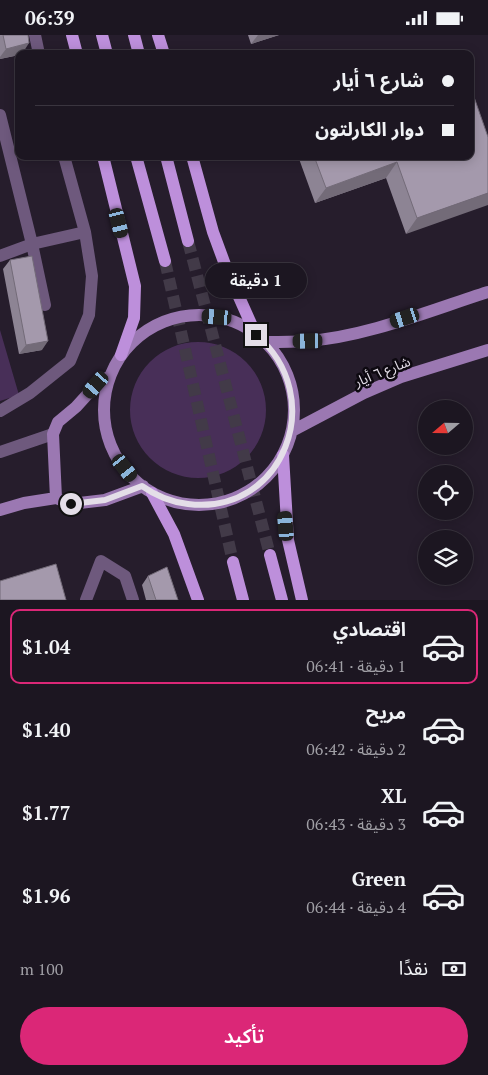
<!DOCTYPE html>
<html lang="ar">
<head>
<meta charset="utf-8">
<style>
  :root { --surface:#1c1621; --page:#29232e; --text:#f1f3f6; --muted:#a09fa5; --line:#3a353f; --accent:#db2777 }
  body { margin:0; font-family:"PT Serif","Noto Sans Arabic",serif; background:var(--page); color:var(--text); direction:rtl; height:100vh; display:flex; flex-direction:column; font-size:19px; white-space:nowrap }
  * { box-sizing:border-box; margin:0 }
  p { font-size:16px; color:var(--muted) }
  .icon { flex:none; width:28px; height:28px; fill:none; stroke:currentColor; stroke-width:2; stroke-linecap:round; stroke-linejoin:round }
  .map { position:relative; height:565px; overflow:hidden; direction:ltr }
  .side { display:flex; flex-direction:column; background:var(--surface); flex:1 }
  .side>* { flex:none }
  .top-card { position:absolute; left:15px; top:15px; width:459px; height:110px; border-radius:10px; box-shadow:0 2px 12px #0003,0 0 0 1px var(--line); direction:rtl; display:grid; align-content:center; height:110px; padding:0 20px; background:var(--surface) }
  .needle { width:32px; rotate:250deg }
  .fabs { position:absolute; left:418px; top:365px; display:grid; gap:10px }
  .fabs a { display:grid; place-items:center; width:55px; height:55px; border-radius:50%; background:var(--surface); box-shadow:0 2px 12px #0003,0 0 0 1px var(--line); font-size:25px }
  .end { position:absolute; width:22px; height:22px; margin:-11px; border:6px solid #e4dee8; background:#111; box-shadow:0 0 0 2px #111 }
  .from { border-radius:50% }
  .bubble { position:absolute; height:35px; border-radius:18px; background:var(--surface); box-shadow:0 2px 12px #0003,0 0 0 1px var(--line); font-size:16px; font-weight:600; line-height:35px; text-align:center; direction:rtl }
  .car { position:absolute; width:15px; height:30px; margin:-15px -8px; border-radius:6px; box-shadow:0 0 4px 1px #0007; background:linear-gradient(#222 24%,#8ab4d8 0 40%,#222 0 76%,#8ab4d8 0 86%,#222 0) }
  .top-card b { display:flex; align-items:center; gap:18px; height:48px; font-size:19px }
  .top-card b+b { border-top:1px solid var(--line) }
  .top-card i { width:12px; height:12px; background:var(--text) }
  ul { padding:9px 0 0; list-style:none }
  li { display:flex; align-items:center; gap:15px; height:75px; margin:0 10px 8px; padding:0 10px; border:2px solid transparent; border-radius:10px }
  li div { flex:1 }
  li b { display:block; font-size:19px }
  li em { font-style:normal; font-weight:600 }
  li.selected { border-color:var(--accent) }
  li>.icon { width:45px; height:45px; stroke-width:1.5 }
  .pay { display:flex; align-items:center; gap:12px; height:55px; padding:0 20px; font-size:19px }
  .pay p { margin-inline-start:auto }
  .primary-button { display:flex; gap:10px; margin-top:auto; padding:10px 20px }
  .primary-button a { flex:1; height:58px; border-radius:30px; background:var(--accent); color:#fff; font-size:20px; font-weight:600; line-height:58px; text-align:center }
  .status { display:flex; justify-content:space-between; align-items:center; height:35px; padding:0 25px; background:var(--surface); direction:ltr }
  .status svg { height:14px; fill:currentColor }
  .map>svg:first-child { display:block }
  .green { fill:#482f58 }
  .lines { fill:none; stroke-linecap:round; stroke-linejoin:round }
  .primary-tunnel { stroke:#423a48; stroke-width:12; stroke-dasharray:12 6; stroke-linecap:butt }
  .lane { stroke:#6e597d; stroke-width:12 }
  .secondary { stroke:#9b78b2; stroke-width:12 }
  .primary { stroke:#bd8fdb; stroke-width:12 }
  .wall { fill:#8d8494 }
  .shaded-wall { fill:#736b78 }
  .building { fill:#a499ac; stroke:#736b78 }
  .route { stroke:#e4dee8; stroke-width:6 }
  .labels { text-anchor:middle; dominant-baseline:central; stroke-width:5; stroke-linejoin:round; paint-order:stroke }
  .street-label { font-size:14px; fill:#e4dee8; stroke:#0d0910 }
</style>
</head>
<body>
<div class="status"><b>06:39</b><svg viewBox="0 0 49 12"><path d="M0 12V9h3v3zM5 12V6h3v6zM10 12V3h3v9zM15 12V0h3v12zM26 1h20v11H26zM47 4h2v5h-2z"/></svg></div>
<div class="map">
<svg width="488" height="565" viewBox="0 0 488 565">
  <rect width="100%" height="100%" fill="#261d2c"/>
  <path class="green" d="M 0,295 L 19,360 L 0,366 Z
    M130 375a68 68 0 1 1 136 0a68 68 0 1 1-136 0Z"/>
  <g class="lines">
    <path class="primary-tunnel" d="M 188,206 L 270,520
      M 165,226 L 233,527"/>
    <path class="lane" d="M 35,0 L 39,19
      M 0,80 L 32,209 L 85,197
      M 0,221 L 32,209 L 45,270
      M 0,376 L 30,358 L 70,326 L 89,280 L 92,241 L 85,197 L 64,121
      M 0,417 L 53,399
      M 86,565 L 101,526 L 125,541 L 133,565"/>
    <path class="secondary" d="M104 375a95 95 0 1 1 190 0a95 95 0 1 1-190 0Z
      M 265,307 C 279,307 293,307 307,306 C 366,302 431,275 488,257
      M 292,396 L 364,358 L 401,342 L 488,315
      M 56,463 L 53,399 L 58,387 L 76,372 L 96,350 L 110,341
      M 0,475 L 24,468 L 56,463 L 71,469 L 105,465 L 143,451"/>
    <path class="primary" d="M 72,0 L 77,19
      M 102,0 L 107,19
      M 134,0 L 139,19
      M 158,0 L 164,19
      M 103,121 L 135,251 L 134,283 L 121,320
      M 136,121 L 165,226
      M 166,121 L 188,206
      M 192,121 L 213,197 L 227,235 L 256,300
      M 283,420 L 288,505 L 302,565
      M 152,458 L 174,499 L 198,565
      M 270,520 L 282,565
      M 233,527 L 243,565"/>
  </g>
  <path class="wall" d="M 0,0 L 28,0 L 19,20 L 0,24 Z
    M 248,0 L 279,0 L 251,9 Z
    M 488,102 L 406,199 L 386,143 L 315,168 L 298,121 L 470,121 Z
    M 10,225 L 42,315 L 19,319 L 3,234 Z
    M 148,541 L 178,565 L 146,565 L 142,550 Z"/>
  <path class="shaded-wall" d="M 258,0 L 279,0 L 251,9 Z
    M 29,8 L 22,19 L 19,19 L 19,20 L 0,24 L 0,22 L 6,14 Z
    M 397,127 L 386,143 L 315,168 L 326,153 Z
    M 488,158 L 488,170 L 406,199 L 417,183 Z
    M 48,306 L 42,315 L 19,319 L 26,310 Z"/>
  <path class="building" d="M 3,0 L 28,0 L 29,8 L 6,14 Z
    M 474,62 L 488,102 L 488,158 L 417,183 L 397,127 L 326,153 L 314,121 L 470,121 L 470,63 Z
    M 32,221 L 48,306 L 26,310 L 10,225 Z
    M 56,529 L 66,565 L 0,565 L 0,546 Z
    M 167,532 L 178,565 L 156,565 L 148,541 Z"/>
  <g class="lines">
    <path class="route" d="M 71,469 L 105,465 L 142,451 C 156,461 171,467 188,469 C 284,481 329,361 256,300"/>
  </g>
  <g class="labels">
    <g class="street-label">
      <text transform="translate(382 336) rotate(-22)">شارع ٦ أيار</text>
    </g>
  </g>
</svg>
<div class="fabs">
<a><svg class="needle" viewBox="-14 -14 28 28"><path d="M0-13l5 13h-10z" fill="#e53935"/><path d="M0 13l5-13h-10z" fill="#a09fa5"/></svg></a>
<a><svg class="icon" aria-label="locate" viewBox="0 0 24 24"><circle cx="12" cy="12" r="6"/><path d="M12 2v4M12 18v4M2 12h4M18 12h4"/></svg></a>
<a><svg class="icon" aria-label="layers" viewBox="0 0 24 24"><path d="M12 4l9 5-9 5-9-5zM3 14l9 5 9-5"/></svg></a>
</div>
<i class="end from" style="left:71px;top:469px"></i>
<i class="end" style="left:256px;top:300px"></i>
<div class="bubble" style="left:205px;top:228px;width:102px">1 دقيقة</div>
<i class="car" style="left:119px;top:188px;rotate:166deg"></i>
<i class="car" style="left:217px;top:282px;rotate:275deg"></i>
<i class="car" style="left:405px;top:283px;rotate:252deg"></i>
<i class="car" style="left:308px;top:306px;rotate:269deg"></i>
<i class="car" style="left:96px;top:350px;rotate:221deg"></i>
<i class="car" style="left:125px;top:433px;rotate:142deg"></i>
<i class="car" style="left:286px;top:491px;rotate:355deg"></i>
<div class="top-card">
<b><i class="from"></i>شارع ٦ أيار</b>
<b><i></i>دوار الكارلتون</b>
</div>
</div>
<section class="side">
<ul>
<li class="selected"><svg class="icon" aria-label="car" viewBox="0 0 24 24"><path d="M5 17H2v-5l4-1 3-4h7l3 4 3 1v5h-3M9 17h6M6 11h13"/><circle cx="7" cy="17" r="2"/><circle cx="17" cy="17" r="2"/></svg><div><b>اقتصادي</b><p>1 دقيقة · 06:41</p></div><em>$1.04</em></li>
<li><svg class="icon" aria-label="car" viewBox="0 0 24 24"><path d="M5 17H2v-5l4-1 3-4h7l3 4 3 1v5h-3M9 17h6M6 11h13"/><circle cx="7" cy="17" r="2"/><circle cx="17" cy="17" r="2"/></svg><div><b>مريح</b><p>2 دقيقة · 06:42</p></div><em>$1.40</em></li>
<li><svg class="icon" aria-label="car" viewBox="0 0 24 24"><path d="M5 17H2v-5l4-1 3-4h7l3 4 3 1v5h-3M9 17h6M6 11h13"/><circle cx="7" cy="17" r="2"/><circle cx="17" cy="17" r="2"/></svg><div><b>XL</b><p>3 دقيقة · 06:43</p></div><em>$1.77</em></li>
<li><svg class="icon" aria-label="car" viewBox="0 0 24 24"><path d="M5 17H2v-5l4-1 3-4h7l3 4 3 1v5h-3M9 17h6M6 11h13"/><circle cx="7" cy="17" r="2"/><circle cx="17" cy="17" r="2"/></svg><div><b>Green</b><p>4 دقيقة · 06:44</p></div><em>$1.96</em></li>
</ul>
<div class="pay"><svg class="icon" aria-label="cash" viewBox="0 0 24 24"><path d="M3 7h18v10H3z"/><circle cx="12" cy="12" r="2"/></svg>نقدًا<p>100 m</p></div>
<div class="primary-button"><a>تأكيد</a></div>
</section>
</body>
</html>
